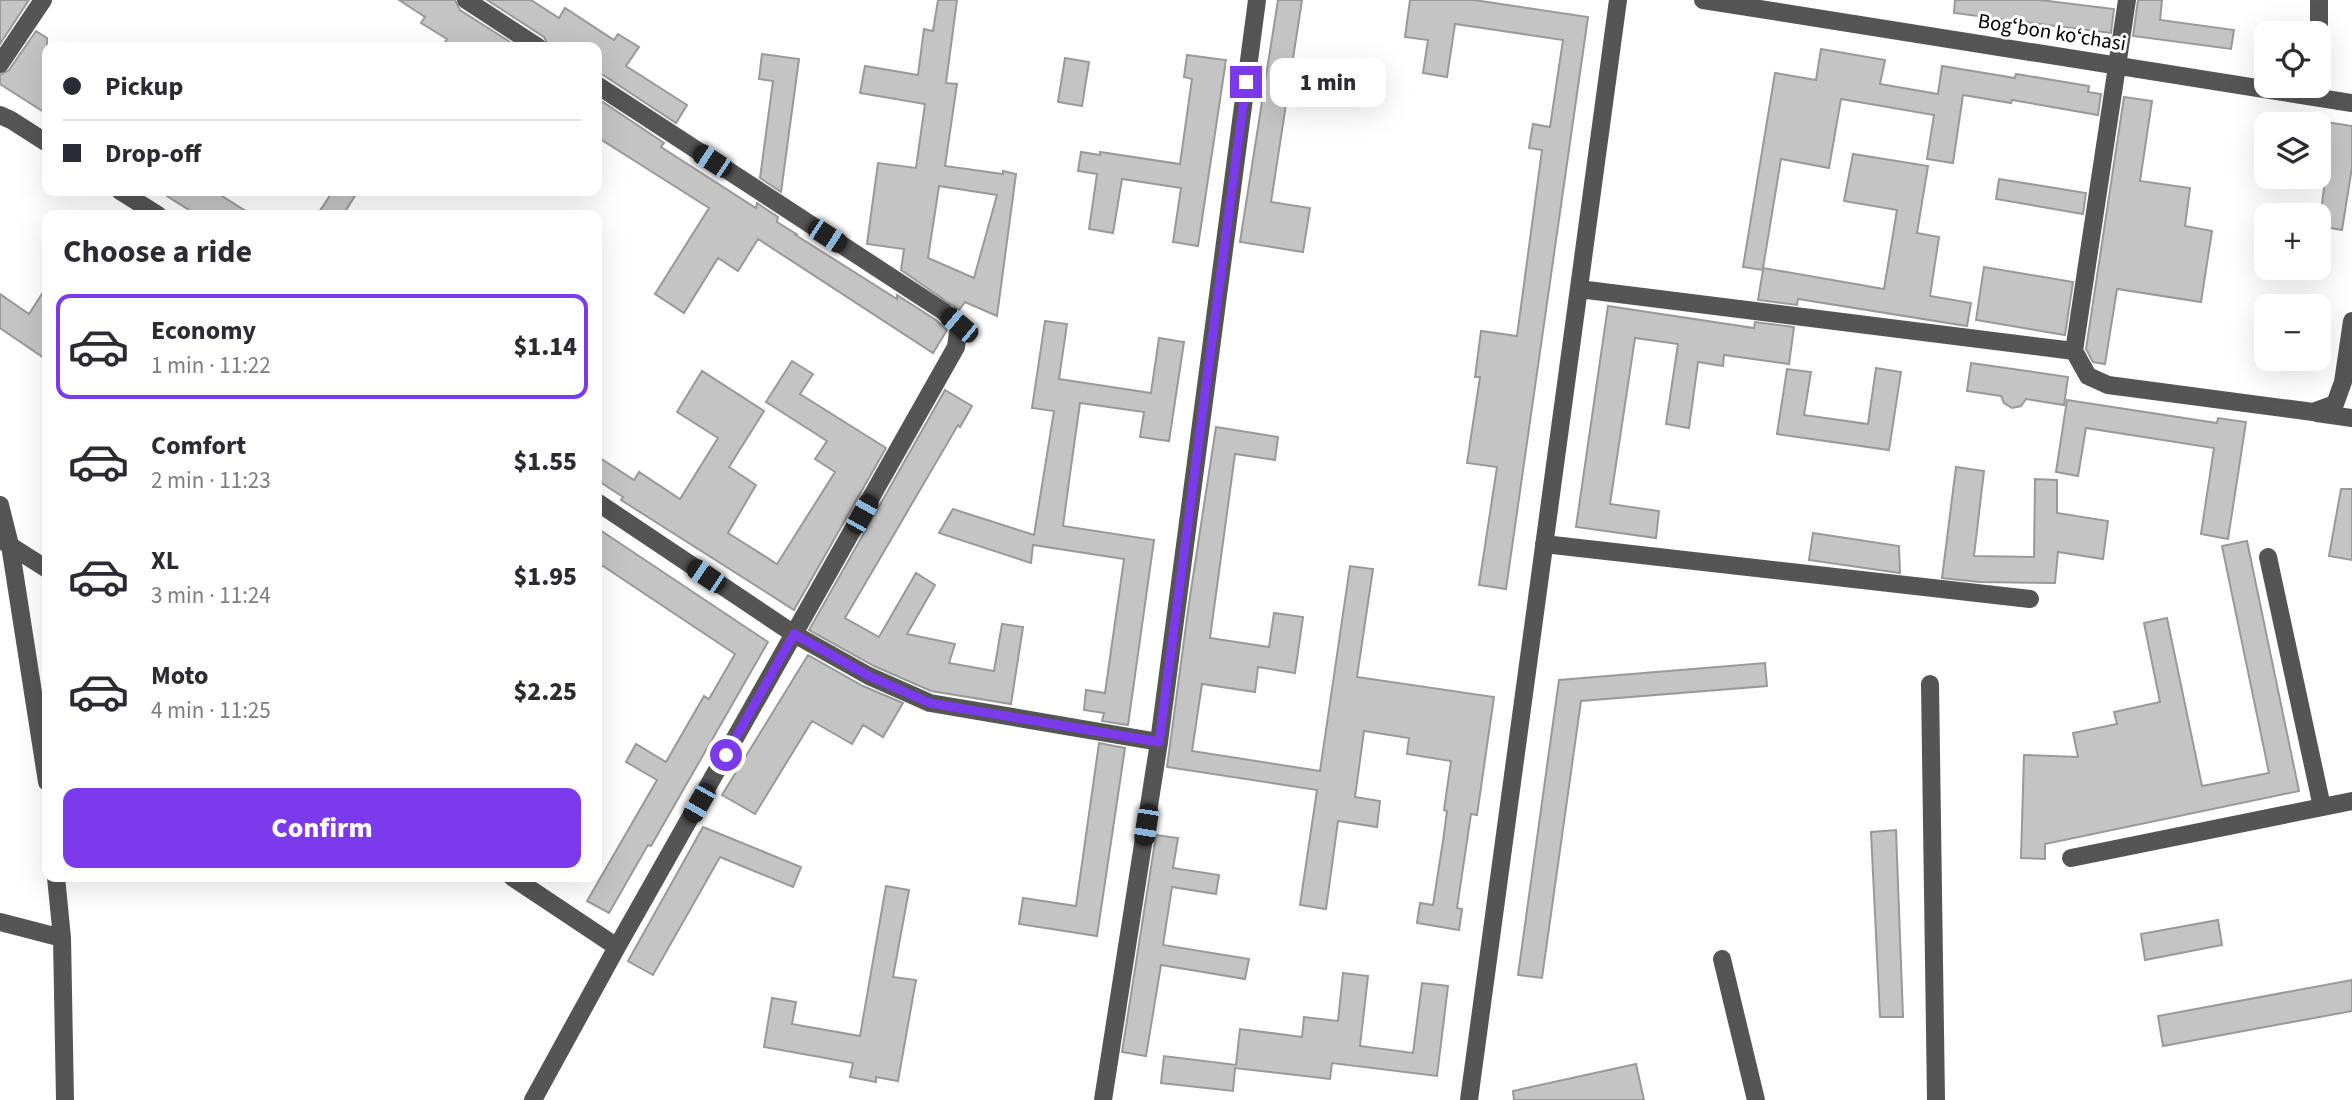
<!DOCTYPE html>
<html lang="en">
<head>
<meta charset="utf-8">
<style>
  :root { --surface:#fff; --page:#f2f2f3; --text:#2b2b33; --muted:#7c7c81; --line:#e1e1e2; --accent:#7c3aed }
  body { margin:0; font-family:"Source Sans 3",sans-serif; background:var(--page); color:var(--text); height:100vh; display:flex; flex-direction:column; font-size:26px; white-space:nowrap }
  * { box-sizing:border-box; margin:0 }
  p { font-size:23px; color:var(--muted) }
  .icon { flex:none; width:38px; height:38px; fill:none; stroke:currentColor; stroke-width:2; stroke-linecap:round; stroke-linejoin:round }
  .map { position:relative; flex:1; overflow:hidden }
  .side { position:absolute; left:42px; top:210px; width:560px; height:672px; display:flex; flex-direction:column; background:var(--surface); border-radius:14px; box-shadow:0 7px 28px #0002 }
  .side>* { flex:none }
  .banner { position:absolute; left:42px; top:42px; width:560px; height:154px; border-radius:14px; box-shadow:0 7px 28px #0002; display:grid; align-content:center; height:154px; padding:0 21px; background:var(--surface) }
  .fabs { position:absolute; left:2254px; top:21px; display:grid; gap:14px }
  .fabs a { display:grid; place-items:center; width:77px; height:77px; border-radius:14px; background:var(--surface); box-shadow:0 7px 28px #0002; font-size:35px }
  .end { position:absolute; width:32px; height:32px; margin:-16px; border:9px solid #7c3aed; background:#fff; box-shadow:0 0 0 4px #fff }
  .from { border-radius:50% }
  .bubble { position:absolute; height:49px; border-radius:14px; background:var(--surface); box-shadow:0 7px 28px #0002; font-size:23px; font-weight:800; line-height:49px; text-align:center }
  .car { position:absolute; width:21px; height:42px; margin:-21px -10px; border-radius:9px; box-shadow:0 0 5px 2px #0007; background:linear-gradient(#222 24%,#8ab4d8 0 40%,#222 0 76%,#8ab4d8 0 86%,#222 0) }
  .banner b { display:flex; align-items:center; gap:24px; height:66px; font-size:26px }
  .banner b+b { border-top:2px solid var(--line) }
  .banner i { width:18px; height:18px; background:var(--text) }
  ul { padding:0; list-style:none }
  li { display:flex; align-items:center; gap:21px; height:105px; margin:0 14px 10px; padding:0 7px; border:4px solid transparent; border-radius:14px }
  li div { flex:1 }
  li b { display:block; font-size:26px }
  li em { font-style:normal; font-weight:800 }
  li.active { border-color:var(--accent) }
  li>.icon { width:63px; height:63px; stroke-width:1.5 }
  h2 { padding:0 21px; font-size:32px; line-height:84px }
  .primary-button { display:flex; gap:14px; margin-top:auto; padding:14px 21px }
  .primary-button a { flex:1; height:80px; border-radius:14px; background:var(--accent); color:#fff; font-size:28px; font-weight:800; line-height:80px; text-align:center }
  .map>svg:first-child { display:block }
  .building { fill:#c4c4c4; stroke:#999; stroke-width:2; fill-rule:evenodd }
  .lines { fill:none; stroke-linecap:round; stroke-linejoin:round }
  .minor { stroke:#555; stroke-width:18 }
  .route { stroke:#7c3aed; stroke-width:9 }
  .labels { text-anchor:middle; dominant-baseline:central; stroke-width:6; stroke-linejoin:round; paint-order:stroke }
  .street-label { font-size:21px; fill:#000; stroke:#fff }
</style>
</head>
<body>
<div class="map">
<svg width="2352" height="1100" viewBox="0 0 2352 1100">
  <rect width="100%" height="100%" fill="#fff"/>
  <path class="building" d="M 0,0 L 29,0 L 0,44 Z
    M 399,0 L 455,0 L 460,10 L 518,47 L 442,47 L 447,39 L 421,23 L 425,17 Z
    M 487,0 L 531,0 L 559,18 L 565,8 L 614,40 L 618,34 L 639,47 L 626,66 L 687,105 L 676,123 L 603,75 L 597,74 L 597,47 L 549,47 L 544,37 Z
    M 938,0 L 957,0 L 946,83 L 957,84 L 945,166 L 1003,174 L 1003,171 L 1016,174 L 997,316 L 965,302 L 959,310 L 901,270 L 904,249 L 867,244 L 878,163 L 916,168 L 925,104 L 860,93 L 865,66 L 918,75 L 924,29 L 933,31 ZM 939,186 L 997,195 L 974,278 L 928,258 Z
    M 1278,0 L 1302,0 L 1271,202 L 1310,208 L 1303,252 L 1240,242 Z
    M 1410,0 L 1474,0 L 1588,17 L 1506,589 L 1479,585 L 1497,467 L 1467,463 L 1480,377 L 1475,377 L 1481,331 L 1517,336 L 1542,150 L 1529,148 L 1533,124 L 1550,127 L 1563,40 L 1455,24 L 1447,77 L 1423,73 L 1428,40 L 1405,37 Z
    M 1955,0 L 2040,0 L 2114,9 L 2111,33 L 1954,13 Z
    M 2138,0 L 2162,0 L 2160,20 L 2234,30 L 2231,49 L 2133,36 Z
    M 36,31 L 47,38 L 47,114 L 0,84 L 0,75 L 9,70 Z
    M 1821,49 L 1885,60 L 1880,84 L 1938,94 L 1942,66 L 2015,78 L 2016,74 L 2089,86 L 2088,92 L 2101,94 L 2098,115 L 2012,100 L 2011,103 L 1963,95 L 1953,163 L 1927,159 L 1934,115 L 1841,99 L 1829,168 L 1781,159 L 1763,268 L 1884,289 L 1897,210 L 1844,201 L 1853,154 L 1928,166 L 1917,233 L 1939,237 L 1930,296 L 1971,303 L 1967,326 L 1798,299 L 1797,305 L 1758,300 L 1763,270 L 1743,267 L 1775,73 L 1816,80 Z
    M 762,54 L 799,59 L 781,192 L 760,178 L 773,81 L 759,79 Z
    M 1187,55 L 1226,60 L 1198,246 L 1173,242 L 1181,188 L 1122,179 L 1113,233 L 1089,229 L 1097,174 L 1078,171 L 1081,152 L 1100,155 L 1100,152 L 1180,164 L 1192,79 L 1184,77 Z
    M 1065,58 L 1089,62 L 1082,106 L 1058,102 Z
    M 2124,97 L 2152,101 L 2140,181 L 2190,188 L 2185,226 L 2212,231 L 2201,302 L 2117,289 L 2105,364 L 2093,362 L 2086,349 Z
    M 597,98 L 664,143 L 661,147 L 756,208 L 757,203 L 778,217 L 777,222 L 798,235 L 794,234 L 897,299 L 897,295 L 936,320 L 947,330 L 933,353 L 758,239 L 738,271 L 718,258 L 684,313 L 655,294 L 709,208 L 597,137 Z
    M 2319,121 L 2352,126 L 2352,167 L 2342,230 L 2319,226 L 2329,150 L 2319,148 Z
    M 1999,179 L 2086,193 L 2083,214 L 1996,199 Z
    M 159,191 L 214,191 L 252,215 L 197,215 Z
    M 333,191 L 358,191 L 343,215 L 317,215 Z
    M 1984,267 L 2073,282 L 2065,335 L 1976,320 Z
    M 47,286 L 47,360 L 0,328 L 0,294 L 29,314 Z
    M 1608,306 L 1754,328 L 1755,322 L 1794,327 L 1789,364 L 1724,355 L 1723,366 L 1698,362 L 1689,428 L 1666,424 L 1678,344 L 1635,338 L 1610,504 L 1659,511 L 1656,538 L 1576,527 Z
    M 1045,321 L 1067,324 L 1059,379 L 1151,393 L 1159,338 L 1184,342 L 1169,441 L 1140,437 L 1144,412 L 1080,403 L 1070,474 L 1063,526 L 1154,540 L 1128,725 L 1102,721 L 1104,713 L 1084,710 L 1086,690 L 1105,693 L 1124,559 L 1033,545 L 1031,563 L 939,533 L 953,509 L 1034,535 L 1054,411 L 1032,408 Z
    M 792,361 L 813,374 L 800,394 L 886,448 L 794,610 L 621,500 L 623,497 L 597,480 L 597,456 L 634,480 L 639,472 L 680,499 L 718,438 L 677,412 L 702,371 L 764,411 L 729,467 L 756,485 L 728,533 L 777,564 L 835,472 L 815,459 L 827,441 L 766,402 Z
    M 1971,363 L 2068,377 L 2064,405 L 2026,399 L 2021,406 L 2012,408 L 2004,403 L 2001,396 L 1967,391 Z
    M 1876,368 L 1901,372 L 1889,450 L 1777,434 L 1787,369 L 1811,372 L 1804,415 L 1868,424 Z
    M 945,390 L 972,406 L 960,427 L 958,425 L 845,618 L 879,637 L 916,573 L 935,585 L 907,634 L 955,644 L 949,663 L 994,671 L 1002,624 L 1023,627 L 1011,704 L 931,691 L 874,666 L 809,630 Z
    M 2067,400 L 2217,423 L 2218,418 L 2246,422 L 2228,539 L 2201,534 L 2214,448 L 2086,428 L 2078,476 L 2056,472 Z
    M 1216,427 L 1278,437 L 1275,460 L 1235,454 L 1210,638 L 1269,647 L 1274,613 L 1303,617 L 1295,673 L 1258,667 L 1255,692 L 1202,684 L 1192,751 L 1320,771 L 1350,566 L 1373,569 L 1357,677 L 1494,697 L 1477,815 L 1471,814 L 1457,908 L 1462,909 L 1459,930 L 1417,923 L 1420,903 L 1433,905 L 1443,841 L 1447,811 L 1444,810 L 1451,761 L 1407,754 L 1409,738 L 1364,731 L 1355,797 L 1380,801 L 1377,827 L 1338,821 L 1326,909 L 1300,905 L 1317,790 L 1167,767 L 1189,603 Z
    M 1956,467 L 1984,471 L 1974,556 L 2034,557 L 2035,479 L 2057,480 L 2057,513 L 2108,521 L 2103,559 L 2058,552 L 2055,583 L 1979,582 L 1942,578 Z
    M 2341,489 L 2352,489 L 2352,560 L 2329,556 Z
    M 597,528 L 768,642 L 651,846 L 648,845 L 609,913 L 587,901 L 657,780 L 626,762 L 636,744 L 666,762 L 704,696 L 709,699 L 735,654 L 597,562 Z
    M 1813,533 L 1899,546 L 1900,573 L 1809,560 Z
    M 2247,541 L 2299,791 L 2045,844 L 2045,859 L 2021,858 L 2024,755 L 2078,757 L 2073,733 L 2117,724 L 2114,712 L 2160,702 L 2144,623 L 2167,618 L 2202,786 L 2269,773 L 2222,546 Z
    M 808,655 L 863,686 L 903,703 L 883,737 L 863,725 L 852,744 L 812,721 L 755,814 L 722,795 Z
    M 1765,663 L 1767,686 L 1581,701 L 1542,978 L 1518,975 L 1559,680 Z
    M 1099,743 L 1125,748 L 1097,936 L 1019,924 L 1023,898 L 1076,906 Z
    M 703,827 L 801,867 L 793,887 L 720,857 L 653,975 L 628,961 Z
    M 1896,830 L 1903,1017 L 1880,1017 L 1871,832 Z
    M 1156,835 L 1178,838 L 1173,868 L 1219,875 L 1216,894 L 1172,887 L 1163,945 L 1249,959 L 1245,979 L 1161,965 L 1146,1056 L 1122,1052 Z
    M 886,886 L 909,890 L 893,977 L 916,980 L 898,1081 L 876,1077 L 876,1082 L 850,1077 L 853,1063 L 764,1047 L 772,998 L 796,1002 L 792,1024 L 860,1036 Z
    M 2218,920 L 2222,945 L 2145,960 L 2141,934 Z
    M 1343,973 L 1368,976 L 1360,1046 L 1413,1053 L 1422,983 L 1448,986 L 1437,1076 L 1332,1063 L 1330,1079 L 1235,1068 L 1233,1091 L 1161,1083 L 1164,1056 L 1236,1065 L 1240,1029 L 1302,1037 L 1304,1017 L 1338,1021 Z
    M 2352,980 L 2352,1011 L 2163,1046 L 2158,1016 Z
    M 1636,1064 L 1644,1100 L 1514,1100 L 1513,1091 Z"/>
  <g class="lines">
    <path class="minor" d="M 466,0 L 538,47
      M 1703,0 L 2352,103
      M 2319,44 L 2319,0
      M 0,64 L 43,0
      M 0,115 L 11,120 L 47,143
      M 120,191 L 158,215
      M 1579,289 L 2074,351 L 2127,0
      M 2074,351 L 2088,376 L 2108,385 L 2313,412 L 2335,404 L 2343,382 L 2352,321
      M 2317,413 L 2352,418
      M 597,502 L 794,634 L 869,676 L 930,703 L 1159,742
      M 0,505 L 10,545 L 47,782
      M 6,543 L 47,569
      M 1544,544 L 2030,599
      M 2268,557 L 2322,807
      M 1930,684 L 1936,1100
      M 2071,858 L 2352,801
      M 56,877 L 62,938 L 65,1100
      M 512,877 L 617,947
      M 0,922 L 62,938
      M 1722,959 L 1756,1100
      M 533,1100 L 617,947 L 956,347 L 959,325 L 943,311 L 597,85
      M 1103,1100 L 1159,742 L 1257,0
      M 1469,1100 L 1618,0"/>
  </g>
  <g class="lines">
    <path class="route" d="M 726,755 L 794,634 L 869,676 L 930,703 L 1159,742 L 1246,82"/>
  </g>
  <g class="labels">
    <g class="street-label">
      <text transform="translate(2052 32) rotate(9)">Bogʻbon koʻchasi</text>
    </g>
  </g>
</svg>
<div class="fabs">
<a><svg class="icon" aria-label="locate" viewBox="0 0 24 24"><circle cx="12" cy="12" r="6"/><path d="M12 2v4M12 18v4M2 12h4M18 12h4"/></svg></a>
<a><svg class="icon" aria-label="layers" viewBox="0 0 24 24"><path d="M12 4l9 5-9 5-9-5zM3 14l9 5 9-5"/></svg></a>
<a>+</a>
<a>−</a>
</div>
<i class="end from" style="left:726px;top:755px"></i>
<i class="end" style="left:1246px;top:82px"></i>
<div class="bubble" style="left:1270px;top:58px;width:116px">1 min</div>
<i class="car" style="left:712px;top:161px;rotate:303deg"></i>
<i class="car" style="left:827px;top:236px;rotate:123deg"></i>
<i class="car" style="left:959px;top:325px;rotate:310deg"></i>
<i class="car" style="left:862px;top:514px;rotate:29deg"></i>
<i class="car" style="left:706px;top:576px;rotate:304deg"></i>
<i class="car" style="left:699px;top:803px;rotate:210deg"></i>
<i class="car" style="left:1146px;top:825px;rotate:189deg"></i>
<div class="banner">
<b><i class="from"></i>Pickup</b>
<b><i></i>Drop-off</b>
</div>
<section class="side">
<h2>Choose a ride</h2>
<ul>
<li class="active"><svg class="icon" aria-label="car" viewBox="0 0 24 24"><path d="M5 17H2v-5l4-1 3-4h7l3 4 3 1v5h-3M9 17h6M6 11h13"/><circle cx="7" cy="17" r="2"/><circle cx="17" cy="17" r="2"/></svg><div><b>Economy</b><p>1 min · 11:22</p></div><em>$1.14</em></li>
<li><svg class="icon" aria-label="car" viewBox="0 0 24 24"><path d="M5 17H2v-5l4-1 3-4h7l3 4 3 1v5h-3M9 17h6M6 11h13"/><circle cx="7" cy="17" r="2"/><circle cx="17" cy="17" r="2"/></svg><div><b>Comfort</b><p>2 min · 11:23</p></div><em>$1.55</em></li>
<li><svg class="icon" aria-label="car" viewBox="0 0 24 24"><path d="M5 17H2v-5l4-1 3-4h7l3 4 3 1v5h-3M9 17h6M6 11h13"/><circle cx="7" cy="17" r="2"/><circle cx="17" cy="17" r="2"/></svg><div><b>XL</b><p>3 min · 11:24</p></div><em>$1.95</em></li>
<li><svg class="icon" aria-label="car" viewBox="0 0 24 24"><path d="M5 17H2v-5l4-1 3-4h7l3 4 3 1v5h-3M9 17h6M6 11h13"/><circle cx="7" cy="17" r="2"/><circle cx="17" cy="17" r="2"/></svg><div><b>Moto</b><p>4 min · 11:25</p></div><em>$2.25</em></li>
</ul>
<div class="primary-button"><a>Confirm</a></div>
</section>
</div>
</body>
</html>
